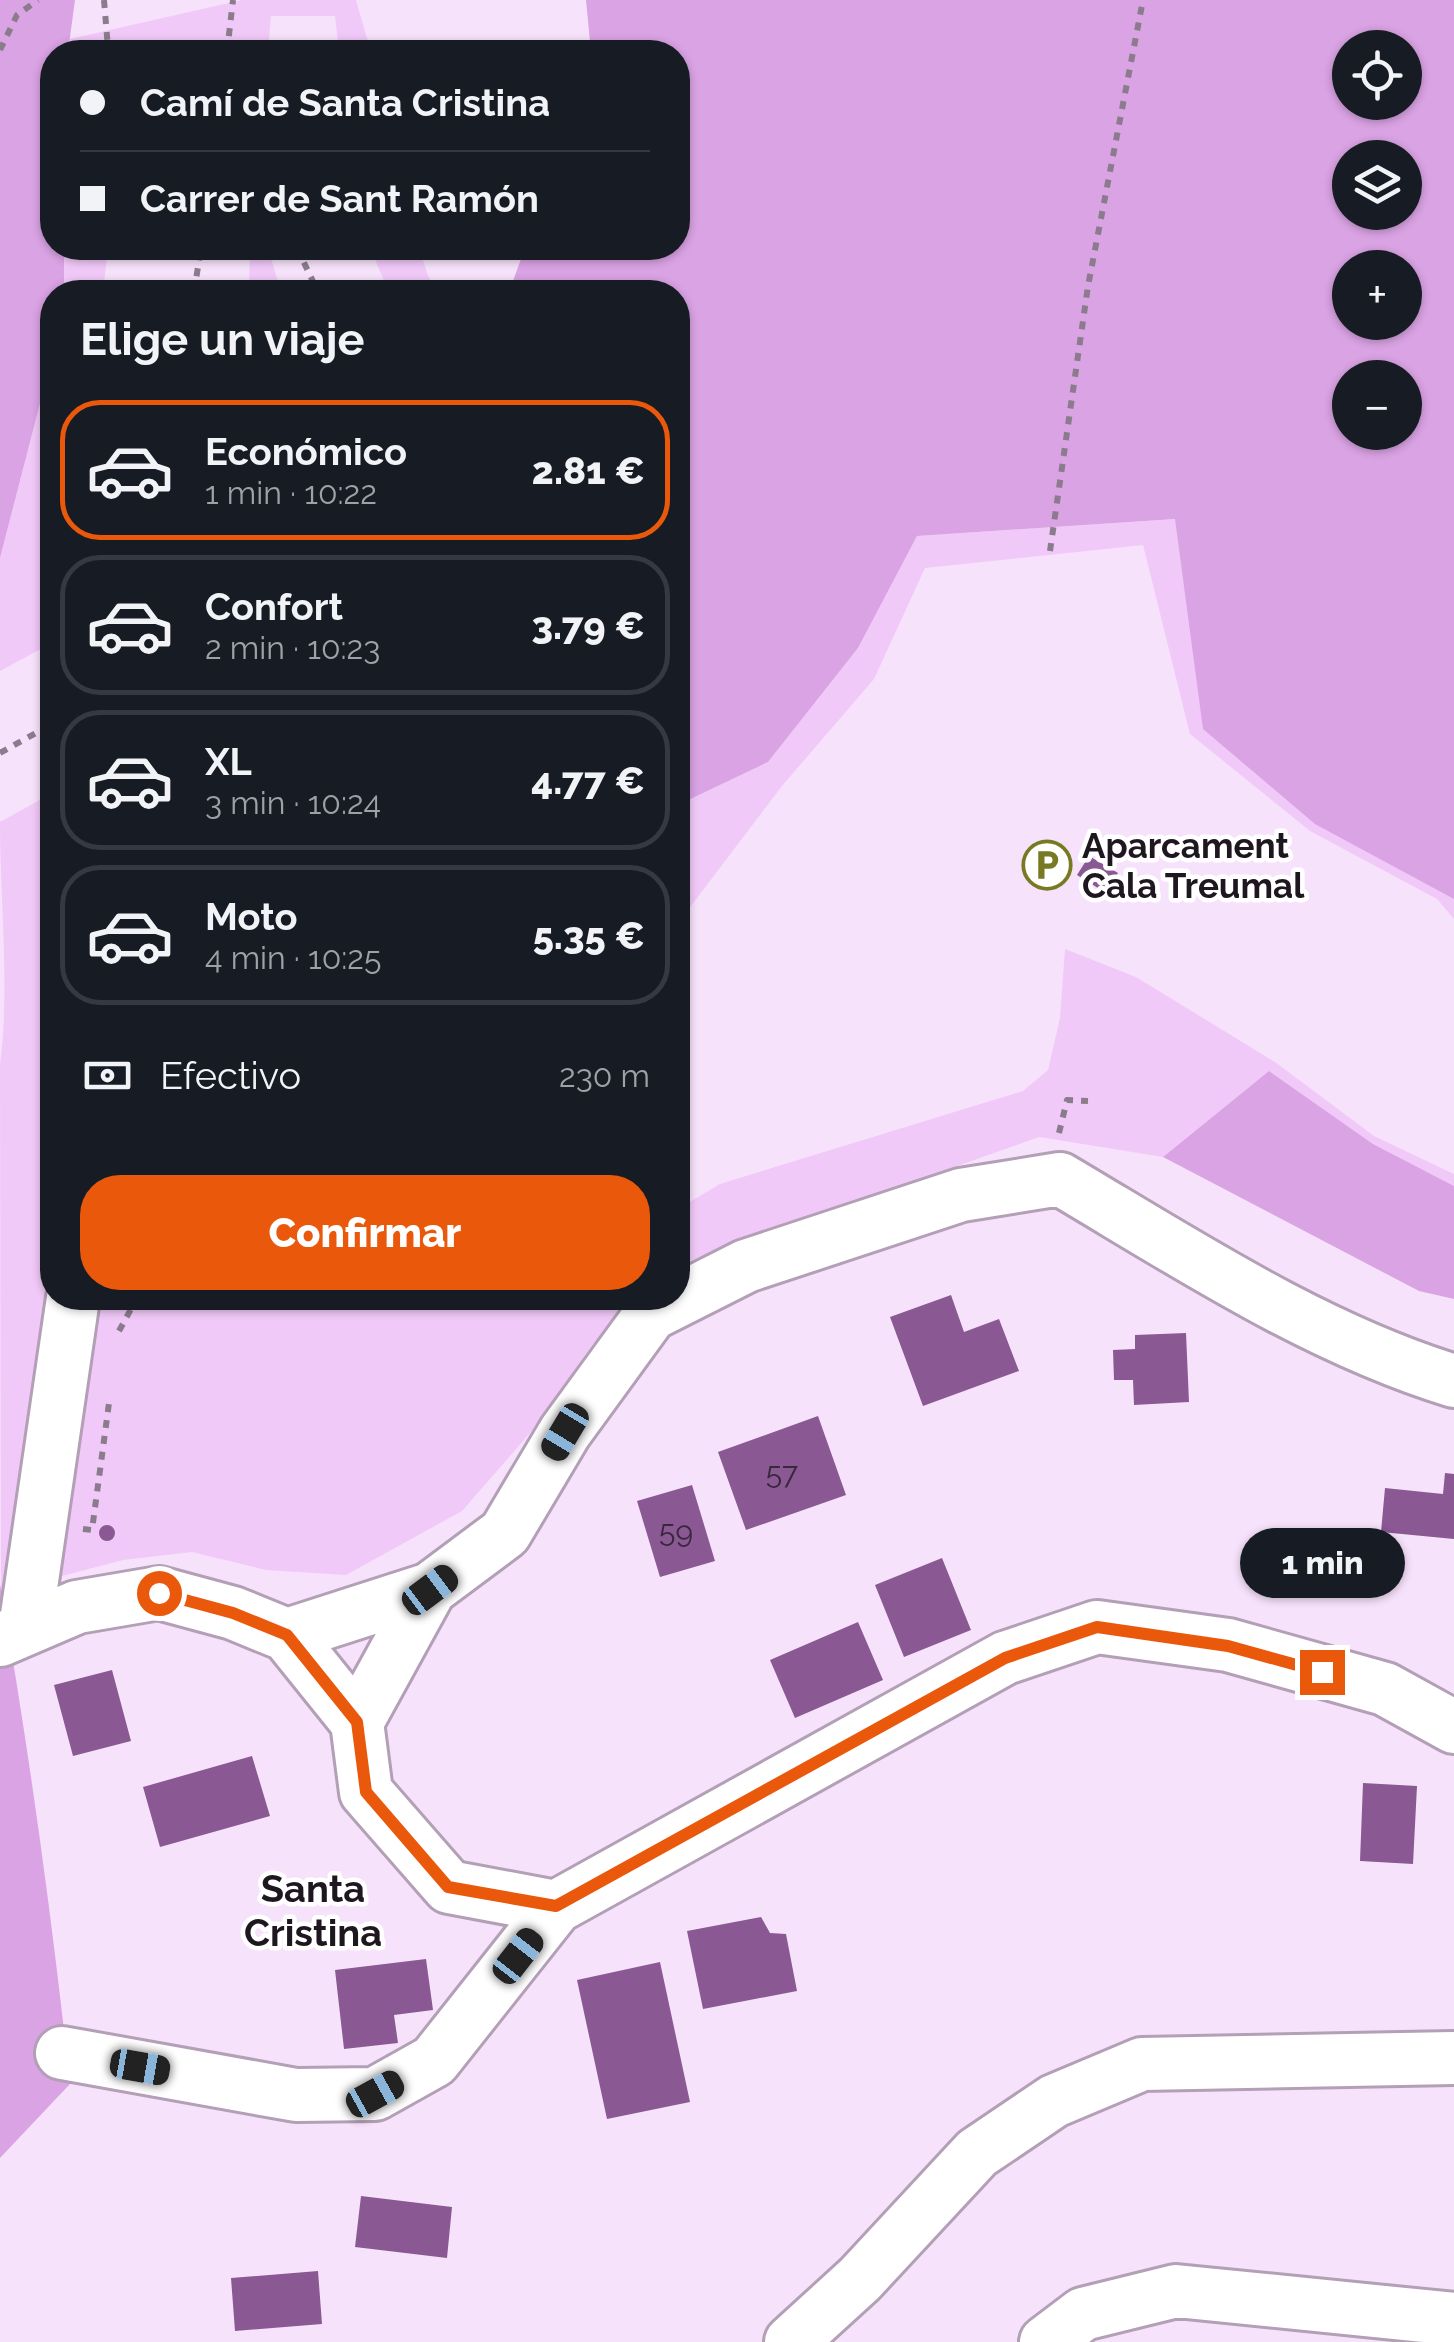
<!DOCTYPE html>
<html lang="es">
<head>
<meta charset="utf-8">
<style>
  :root { --surface:#171b24; --page:#242831; --text:#f1f3f6; --muted:#9ea1a6; --line:#363941; --accent:#ea580c }
  body { margin:0; font-family:Raleway,sans-serif; background:var(--page); color:var(--text); height:100vh; display:flex; flex-direction:column; font-size:38px; white-space:nowrap }
  * { box-sizing:border-box; margin:0 }
  p { font-size:32px; color:var(--muted) }
  .icon { flex:none; width:55px; height:55px; fill:none; stroke:currentColor; stroke-width:2; stroke-linecap:round; stroke-linejoin:round }
  .map { position:relative; flex:1; overflow:hidden }
  .drawer { position:absolute; left:40px; top:280px; width:650px; height:1030px; display:flex; flex-direction:column; background:var(--surface); border-radius:40px; box-shadow:0 2px 8px #0004 }
  .drawer>* { flex:none }
  .guide { position:absolute; left:40px; top:40px; width:650px; height:220px; border-radius:40px; box-shadow:0 2px 8px #0004; display:grid; align-content:center; height:220px; padding:0 40px; background:var(--surface) }
  .tools { position:absolute; left:1332px; top:30px; display:grid; gap:20px }
  .tools a { display:grid; place-items:center; width:90px; height:90px; border-radius:50%; background:var(--surface); box-shadow:0 2px 8px #0004; font-size:50px }
  .end { position:absolute; width:45px; height:45px; margin:-22px; border:12px solid #ea580c; background:#fff; box-shadow:0 0 0 5px #fff }
  .from { border-radius:50% }
  .bubble { position:absolute; height:70px; border-radius:35px; background:var(--surface); box-shadow:0 2px 8px #0004; font-size:32px; font-weight:800; line-height:70px; text-align:center }
  .car { position:absolute; width:30px; height:60px; margin:-30px -15px; border-radius:12px; box-shadow:0 0 8px 2px #0007; background:linear-gradient(#222 24%,#8ab4d8 0 40%,#222 0 76%,#8ab4d8 0 86%,#222 0) }
  .guide b { display:flex; align-items:center; gap:35px; height:95px; font-size:38px }
  .guide b+b { border-top:2px solid var(--line) }
  .guide i { width:25px; height:25px; background:var(--text) }
  ul { padding:0; list-style:none }
  li { display:flex; align-items:center; gap:30px; height:140px; margin:0 20px 15px; padding:0 20px; border:5px solid var(--line); border-radius:40px }
  li div { flex:1 }
  li b { display:block; font-size:38px }
  li em { font-style:normal; font-weight:800 }
  li.on { border-color:var(--accent) }
  li>.icon { width:90px; height:90px; stroke-width:1.5 }
  h2 { padding:0 40px; font-size:45px; line-height:120px }
  .pay { display:flex; align-items:center; gap:25px; height:110px; padding:0 40px; font-size:38px }
  .pay p { margin-inline-start:auto }
  .button { display:flex; gap:20px; margin-top:auto; padding:20px 40px }
  .button a { flex:1; height:115px; border-radius:40px; background:var(--accent); color:#fff; font-size:40px; font-weight:800; line-height:115px; text-align:center }
  .map>svg:first-child { display:block }
  .green { fill:#f1c9f8 }
  .forest { fill:#daa3e4; fill-rule:evenodd }
  .building { fill:#8a5893 }
  .lines { fill:none; stroke-linecap:round; stroke-linejoin:round }
  .minor-casing { stroke:#b39fb6; stroke-width:58 }
  .path { stroke:#8a7c8c; stroke-width:6; stroke-dasharray:8 8; stroke-linecap:butt }
  .minor { stroke:#fff; stroke-width:52 }
  .route { stroke:#ea580c; stroke-width:12 }
  .labels { text-anchor:middle; dominant-baseline:central; stroke-width:9; stroke-linejoin:round; paint-order:stroke }
  .number-label { font-size:30px; fill:#39273c }
  .poi-label { font-size:35px; font-weight:bold; fill:#1e171f; stroke:#fff; text-anchor:start }
  .neighbourhood-label { font-size:38px; font-weight:bold; fill:#1e171f; stroke:#fff }
</style>
</head>
<body>
<div class="map">
<svg width="1454" height="2342" viewBox="0 0 1454 2342">
  <rect width="100%" height="100%" fill="#f7e2fb"/>
  <path class="green" d="M 242,0 L 356,0 L 371,52 L 339,52 L 335,16 L 271,16 L 268,52 L 68,52 L 70,39 Z
    M 64,248 L 108,248 L 103,292 L 64,292 Z
    M 250,248 L 268,248 L 281,292 L 249,292 Z
    M 370,248 L 419,248 L 428,276 L 438,292 L 389,292 Z
    M 52,357 L 52,643 L 0,671 L 0,558 Z
    M 1176,519 L 1204,729 L 1447,891 L 1454,899 L 1454,919 L 1437,899 L 1310,831 L 1190,734 L 1143,545 L 925,568 L 874,679 L 782,786 L 678,923 L 678,805 L 768,762 L 858,648 L 917,536 Z
    M 52,793 L 52,1298 L 642,1298 L 592,1345 L 530,1433 L 462,1511 L 346,1575 L 266,1570 L 192,1552 L 123,1560 L 1,1592 L 0,1065 C 10,989 0,901 0,822 Z
    M 1065,949 L 1136,977 L 1275,1062 L 1374,1136 L 1454,1174 L 1454,1186 L 1373,1144 L 1269,1071 L 1163,1157 L 1039,1137 L 678,1265 L 678,1209 L 720,1184 L 1023,1091 L 1048,1070 L 1060,1018 Z"/>
  <path class="forest" d="M 0,0 L 75,0 L 68,52 L 52,52 L 52,248 L 64,248 L 64,292 L 52,292 L 52,357 L 0,558 Z
    M 586,0 L 1454,0 L 1454,899 L 1315,824 L 1203,729 L 1175,519 L 917,536 L 858,648 L 768,762 L 678,805 L 678,292 L 509,292 L 525,248 L 678,248 L 678,52 L 591,52 ZM 1350,48 L 1405,48 L 1405,102 L 1350,102 ZM 1350,158 L 1405,158 L 1405,212 L 1350,212 ZM 1350,268 L 1405,268 L 1405,322 L 1350,322 ZM 1350,378 L 1405,378 L 1405,432 L 1350,432 Z
    M 1269,1071 L 1373,1144 L 1454,1186 L 1454,1299 L 1419,1291 L 1163,1157 Z
    M 0,1584 C 29,1750 52,1917 70,2084 L 0,2158 Z"/>
  <path class="building" d="M 1089,856 L 1118,873 L 1106,893 L 1077,875 Z
    M 951,1295 L 964,1332 L 999,1319 L 1019,1371 L 923,1406 L 890,1317 Z
    M 1186,1333 L 1189,1402 L 1134,1405 L 1133,1380 L 1114,1380 L 1113,1350 L 1135,1349 L 1135,1335 Z
    M 818,1416 L 846,1495 L 746,1530 L 718,1452 Z
    M 1445,1473 L 1454,1474 L 1454,1539 L 1381,1532 L 1385,1488 L 1443,1494 Z
    M 692,1485 L 715,1561 L 660,1577 L 637,1501 Z
    M99 1533a8 8 0 1 1 16 0a8 8 0 1 1-16 0Z
    M 942,1558 L 971,1630 L 904,1657 L 875,1585 Z
    M 858,1622 L 883,1680 L 795,1718 L 770,1660 Z
    M 112,1670 L 131,1741 L 73,1756 L 54,1685 Z
    M 252,1756 L 270,1816 L 160,1847 L 143,1787 Z
    M 1363,1783 L 1417,1786 L 1413,1864 L 1360,1861 Z
    M 761,1917 L 770,1933 L 786,1934 L 797,1991 L 703,2009 L 687,1931 Z
    M 426,1959 L 433,2010 L 394,2015 L 398,2043 L 344,2049 L 335,1970 Z
    M 660,1962 L 690,2102 L 607,2119 L 577,1980 Z
    M 361,2196 L 452,2207 L 447,2258 L 355,2247 Z
    M 318,2271 L 322,2324 L 235,2331 L 231,2278 Z"/>
  <g class="lines">
    <g class="minor-casing">
      <path id="minor" d="M 25,1629 L 73,1298
        M 287,1635 L 357,1722 L 366,1792 L 449,1887 L 556,1907
        M 0,1640 L 77,1607 L 159,1593 L 233,1613 L 287,1635 L 430,1589 L 505,1533 L 565,1432 L 651,1314 L 746,1266 L 961,1195 L 1060,1179 C 1185,1253 1314,1338 1454,1381
        M 357,1722 L 430,1589
        M 62,2053 L 296,2095 L 375,2094 L 434,2061 L 556,1907 L 1005,1658 L 1097,1627 L 1228,1645 L 1385,1689 L 1454,1727
        M 791,2342 L 860,2279 L 977,2153 L 1054,2101 L 1142,2064 L 1454,2058
        M 1046,2342 L 1083,2314 L 1176,2291 L 1454,2319"/>
    </g>
    <path class="path" d="M 104,0 L 108,48 L 112,52
      M 0,50 L 17,15 L 38,0
      M 227,52 L 233,0
      M 297,248 L 318,292
      M 194,292 L 201,248
      M 1050,551 L 1088,286 L 1143,0
      M 0,753 L 52,724
      M 1059,1133 L 1067,1100 L 1088,1101
      M 119,1331 L 137,1298
      M 83,1529 L 92,1530 L 109,1403"/>
    <use href="#minor" class="minor"/>
  </g>
  <g class="lines">
    <path class="route" d="M 159,1593 L 233,1613 L 287,1635 L 357,1722 L 366,1792 L 448,1887 L 556,1906 L 1005,1658 L 1097,1627 L 1228,1646 L 1322,1672"/>
  </g>
  <defs>
    <g id="parking-ring" transform="scale(2.5)"><circle r="9.5" fill="#fff" stroke="#787a23" stroke-width="1.5"/><path d="M-3.5-5.5H1a3.5 3.5 0 0 1 0 7H-1V5.5H-3.5ZM-1-3.4V-.6H.8a1.4 1.4 0 0 0 0-2.8Z" fill="#787a23"/></g>
  </defs>
  <g fill-rule="evenodd">
    <use href="#parking-ring" x="1047" y="865"/>
  </g>
  <g class="labels">
    <g class="number-label">
      <text x="782" y="1473">57</text>
      <text x="676" y="1531">59</text>
    </g>
    <g class="poi-label">
      <text x="1082" y="845">Aparcament<tspan x="1082" dy="40">Cala Treumal</tspan></text>
    </g>
    <g class="neighbourhood-label">
      <text x="313" y="1888">Santa<tspan x="313" dy="44">Cristina</tspan></text>
    </g>
  </g>
</svg>
<div class="tools">
<a><svg class="icon" aria-label="locate" viewBox="0 0 24 24"><circle cx="12" cy="12" r="6"/><path d="M12 2v4M12 18v4M2 12h4M18 12h4"/></svg></a>
<a><svg class="icon" aria-label="layers" viewBox="0 0 24 24"><path d="M12 4l9 5-9 5-9-5zM3 14l9 5 9-5"/></svg></a>
<a>+</a>
<a>−</a>
</div>
<i class="end from" style="left:159px;top:1593px"></i>
<i class="end" style="left:1322px;top:1672px"></i>
<div class="bubble" style="left:1240px;top:1528px;width:165px">1 min</div>
<i class="car" style="left:565px;top:1432px;rotate:211deg"></i>
<i class="car" style="left:430px;top:1590px;rotate:53deg"></i>
<i class="car" style="left:518px;top:1956px;rotate:38deg"></i>
<i class="car" style="left:140px;top:2067px;rotate:100deg"></i>
<i class="car" style="left:375px;top:2094px;rotate:61deg"></i>
<div class="guide">
<b><i class="from"></i>Camí de Santa Cristina</b>
<b><i></i>Carrer de Sant Ramón</b>
</div>
<section class="drawer">
<h2>Elige un viaje</h2>
<ul>
<li class="on"><svg class="icon" aria-label="car" viewBox="0 0 24 24"><path d="M5 17H2v-5l4-1 3-4h7l3 4 3 1v5h-3M9 17h6M6 11h13"/><circle cx="7" cy="17" r="2"/><circle cx="17" cy="17" r="2"/></svg><div><b>Económico</b><p>1 min · 10:22</p></div><em>2.81 €</em></li>
<li><svg class="icon" aria-label="car" viewBox="0 0 24 24"><path d="M5 17H2v-5l4-1 3-4h7l3 4 3 1v5h-3M9 17h6M6 11h13"/><circle cx="7" cy="17" r="2"/><circle cx="17" cy="17" r="2"/></svg><div><b>Confort</b><p>2 min · 10:23</p></div><em>3.79 €</em></li>
<li><svg class="icon" aria-label="car" viewBox="0 0 24 24"><path d="M5 17H2v-5l4-1 3-4h7l3 4 3 1v5h-3M9 17h6M6 11h13"/><circle cx="7" cy="17" r="2"/><circle cx="17" cy="17" r="2"/></svg><div><b>XL</b><p>3 min · 10:24</p></div><em>4.77 €</em></li>
<li><svg class="icon" aria-label="car" viewBox="0 0 24 24"><path d="M5 17H2v-5l4-1 3-4h7l3 4 3 1v5h-3M9 17h6M6 11h13"/><circle cx="7" cy="17" r="2"/><circle cx="17" cy="17" r="2"/></svg><div><b>Moto</b><p>4 min · 10:25</p></div><em>5.35 €</em></li>
</ul>
<div class="pay"><svg class="icon" aria-label="cash" viewBox="0 0 24 24"><path d="M3 7h18v10H3z"/><circle cx="12" cy="12" r="2"/></svg>Efectivo<p>230 m</p></div>
<div class="button"><a>Confirmar</a></div>
</section>
</div>
</body>
</html>
